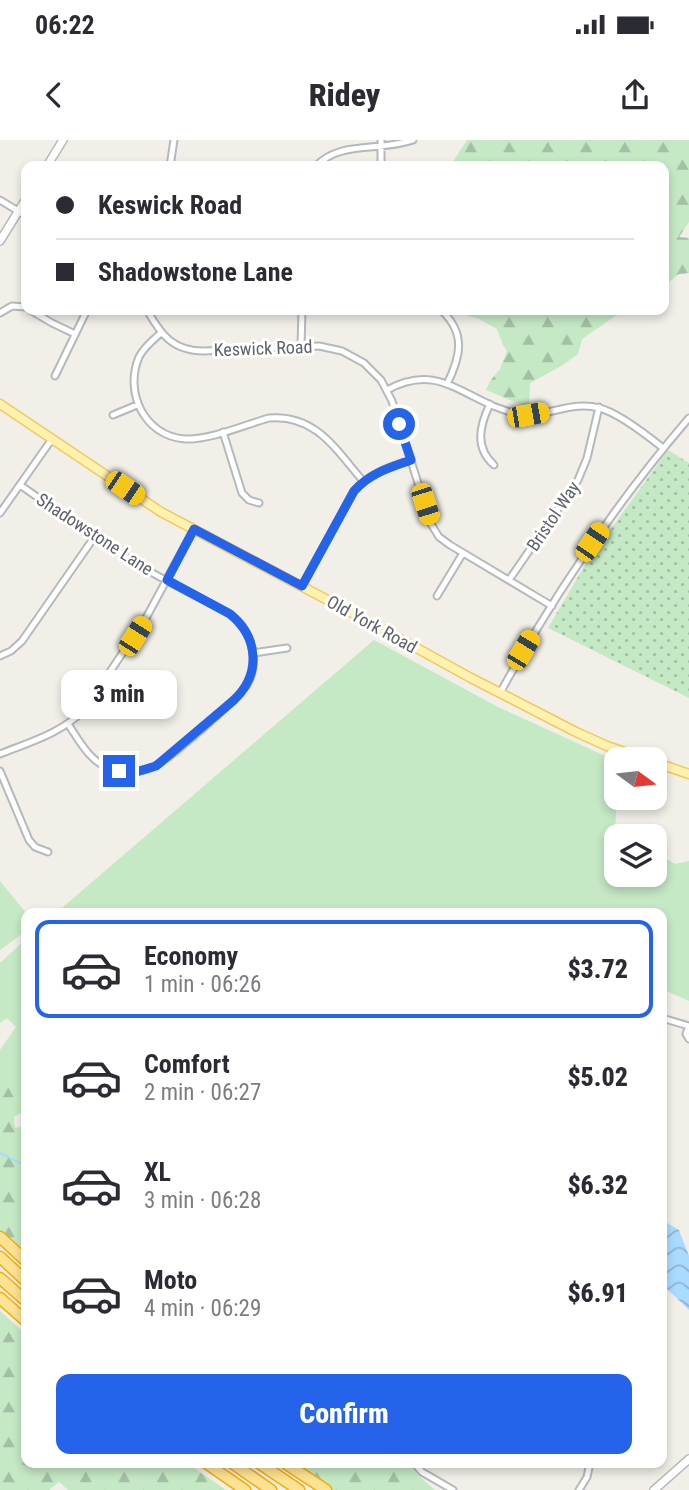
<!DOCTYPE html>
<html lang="en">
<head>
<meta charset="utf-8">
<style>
  :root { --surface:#fff; --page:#f2f2f3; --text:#2b2b33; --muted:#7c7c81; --line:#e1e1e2; --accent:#2563eb }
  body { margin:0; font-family:"Roboto Condensed",sans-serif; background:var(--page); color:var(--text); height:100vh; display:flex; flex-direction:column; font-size:26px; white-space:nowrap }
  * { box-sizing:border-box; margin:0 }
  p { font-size:23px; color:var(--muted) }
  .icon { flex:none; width:38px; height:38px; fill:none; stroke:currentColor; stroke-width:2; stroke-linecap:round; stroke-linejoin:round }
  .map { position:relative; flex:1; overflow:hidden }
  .details { position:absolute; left:21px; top:768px; width:646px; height:560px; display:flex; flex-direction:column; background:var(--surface); border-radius:14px; box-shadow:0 4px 10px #0003 }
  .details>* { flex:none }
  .top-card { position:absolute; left:21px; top:21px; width:648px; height:154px; border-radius:14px; box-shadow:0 4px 10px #0003; display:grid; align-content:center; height:154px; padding:0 35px; background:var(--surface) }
  .needle { width:46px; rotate:105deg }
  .fabs { position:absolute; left:604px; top:607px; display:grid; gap:14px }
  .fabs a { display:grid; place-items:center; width:63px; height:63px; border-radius:14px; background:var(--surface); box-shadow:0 4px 10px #0003; font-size:35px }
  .end { position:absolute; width:32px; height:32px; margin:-16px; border:9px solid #2563eb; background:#fff; box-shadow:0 0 0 4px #fff }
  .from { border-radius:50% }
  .bubble { position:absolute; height:49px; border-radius:14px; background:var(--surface); box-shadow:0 4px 10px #0003; font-size:23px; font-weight:800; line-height:49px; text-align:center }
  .car { position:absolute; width:21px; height:42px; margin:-21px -10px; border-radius:9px; box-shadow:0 0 5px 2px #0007; background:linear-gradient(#f5c518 24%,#345 0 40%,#f5c518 0 76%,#345 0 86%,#f5c518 0) }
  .top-card b { display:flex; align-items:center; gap:24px; height:66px; font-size:26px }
  .top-card b+b { border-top:2px solid var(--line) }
  .top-card i { width:18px; height:18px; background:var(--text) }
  ul { padding:12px 0 0; list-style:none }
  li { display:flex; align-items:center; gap:21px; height:98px; margin:0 14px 10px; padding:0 21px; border:4px solid transparent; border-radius:14px }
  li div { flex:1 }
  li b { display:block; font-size:26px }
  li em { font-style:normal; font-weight:800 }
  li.current { border-color:var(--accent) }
  li>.icon { width:63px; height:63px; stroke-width:1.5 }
  .action { display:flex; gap:14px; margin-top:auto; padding:14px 35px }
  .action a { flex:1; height:80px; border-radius:14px; background:var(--accent); color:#fff; font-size:28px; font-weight:800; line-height:80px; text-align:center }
  .status { display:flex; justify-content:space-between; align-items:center; height:49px; padding:0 35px; background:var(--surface); direction:ltr }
  .status svg { height:19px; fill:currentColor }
  header { display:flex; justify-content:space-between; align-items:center; height:91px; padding:0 35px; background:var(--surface); font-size:32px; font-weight:800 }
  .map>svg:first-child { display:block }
  .green { fill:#c5e8c5 }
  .forest { fill:url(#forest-firs) }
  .park { fill:url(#park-dots) }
  .water { fill:url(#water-waves) }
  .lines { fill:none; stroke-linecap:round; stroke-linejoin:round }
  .stream { stroke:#aadaff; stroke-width:2 }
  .street-casing { stroke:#b5b8bc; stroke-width:9 }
  .secondary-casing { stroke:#b6babf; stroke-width:10 }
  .primary-casing { stroke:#f2c960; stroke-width:11 }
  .highway-casing { stroke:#f9ab00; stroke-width:13 }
  .street { stroke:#fff; stroke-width:5 }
  .secondary { stroke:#fff; stroke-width:7 }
  .primary { stroke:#fff2af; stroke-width:8 }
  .highway { stroke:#fde293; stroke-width:10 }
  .route { stroke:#2563eb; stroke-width:9 }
  .labels { text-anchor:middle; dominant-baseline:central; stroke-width:6; stroke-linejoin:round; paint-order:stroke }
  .street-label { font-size:18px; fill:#5f6368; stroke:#fff }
</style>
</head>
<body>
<div class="status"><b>06:22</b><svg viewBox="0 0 49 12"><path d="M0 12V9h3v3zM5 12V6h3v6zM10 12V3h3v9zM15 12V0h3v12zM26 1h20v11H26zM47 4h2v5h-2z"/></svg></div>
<header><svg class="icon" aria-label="back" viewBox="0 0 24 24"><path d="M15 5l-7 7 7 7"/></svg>Ridey<svg class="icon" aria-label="share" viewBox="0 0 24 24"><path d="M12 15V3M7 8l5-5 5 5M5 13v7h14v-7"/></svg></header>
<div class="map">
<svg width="689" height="1350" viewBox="0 0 689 1350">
  <defs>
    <pattern id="forest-firs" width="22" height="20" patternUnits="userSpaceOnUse" patternTransform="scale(1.75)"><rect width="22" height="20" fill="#c5e8c5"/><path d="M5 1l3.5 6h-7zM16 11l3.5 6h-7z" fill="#a3c0a4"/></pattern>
    <pattern id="park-dots" width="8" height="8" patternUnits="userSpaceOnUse" patternTransform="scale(1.75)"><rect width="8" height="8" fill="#c5e8c5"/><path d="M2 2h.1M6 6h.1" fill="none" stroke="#a3c0a4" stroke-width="1.8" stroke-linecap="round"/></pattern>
    <pattern id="water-waves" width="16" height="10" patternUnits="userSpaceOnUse" patternTransform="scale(1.75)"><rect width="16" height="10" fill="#aadaff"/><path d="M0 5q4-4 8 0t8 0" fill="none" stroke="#8eb4d2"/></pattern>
  </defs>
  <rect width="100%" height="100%" fill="#f1efe8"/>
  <path class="green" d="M 374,500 L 498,567 L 616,621 L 616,658 L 619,658 L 616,672 L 614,723 L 616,724 L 616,735 L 654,735 L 655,719 L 660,715 L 675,724 L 689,721 L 689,861 L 662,849 L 662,774 L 56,773 Z
    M 0,741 L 26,773 L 26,791 L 0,810 Z
    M 26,799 L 26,956 L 17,963 L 0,932 L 0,910 L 16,887 L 7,878 L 0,883 L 0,823 Z"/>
  <path class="forest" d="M 467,0 L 689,0 L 689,82 L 679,97 L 689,98 L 689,133 L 679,134 L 663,147 L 663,26 L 450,26 Z
    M 460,170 L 624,170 L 582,199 L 578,214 L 563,225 L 530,243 L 529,268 L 486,250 L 490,241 L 500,229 L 507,211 L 503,205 L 497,189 L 479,179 L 460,173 Z
    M 0,932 L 17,963 L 26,956 L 26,970 L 14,977 L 15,988 L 26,985 L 26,1125 L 0,1101 Z
    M 0,1171 L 26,1194 L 26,1323 L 187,1323 L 226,1350 L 68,1350 L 59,1342 L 49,1350 L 0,1350 Z
    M 279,1323 L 410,1323 L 418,1335 L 435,1350 L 322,1350 Z"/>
  <path class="park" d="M 668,310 L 689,323 L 689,558 L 548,488 L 585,425 Z"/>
  <path class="water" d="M 662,1080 L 679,1090 L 689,1116 L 689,1170 L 662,1144 Z"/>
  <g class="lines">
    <path class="stream" d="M 0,1013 L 26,1026"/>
    <g class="street-casing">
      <path id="street" d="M 381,0 L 381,26
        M 170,26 L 174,0
        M 316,26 C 341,0 379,12 413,0
        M 0,60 L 26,76
        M 30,170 L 52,183 L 75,194
        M 147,170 C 161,195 173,211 204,211 L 319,206 L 342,211 L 364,223 L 381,240 L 392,261 L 431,384 L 439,397 L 450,405 L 552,466
        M 441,170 C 466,193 461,216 447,244
        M 0,173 L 12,166 L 26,167
        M 161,193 C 153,200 144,207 139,217 C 124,252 144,296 185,299 C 211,300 244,285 269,278 C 316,274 336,310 363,341
        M 301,206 L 302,170
        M 55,236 L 87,170
        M 387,250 C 431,226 453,248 493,266 C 502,269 510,273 519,274 C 546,278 572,260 599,268 C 617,272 648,296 663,308
        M 490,264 C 480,285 474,307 494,325
        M 113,275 L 137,265
        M 223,292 L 242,353 L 249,360 L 259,363
        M 20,345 C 59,372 98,401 139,425 C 158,437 179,447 200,458 C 215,466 233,473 243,487 C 254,503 257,526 248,543 C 240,558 168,620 153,627 C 140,632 125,634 111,629 C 90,622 80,602 68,584
        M 0,373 L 52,299
        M 509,440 L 578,340 L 587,318 L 599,267
        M 302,446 L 354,351 C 370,333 389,327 411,320
        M 437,456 L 463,413
        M 253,513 L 287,508
        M 0,516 L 11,511 L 22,501 L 95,396
        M 500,553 C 554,455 616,363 689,278
        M 0,614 C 30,602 62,593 85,569 L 146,478 L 194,389
        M 0,631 L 29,700 L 35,707 L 48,712
        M 662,878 L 689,886 L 686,894 L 689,899
        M 414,1323 L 422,1332 L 453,1350
        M 579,1350 L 587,1337 L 590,1323"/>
    </g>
    <g class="secondary-casing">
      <path id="secondary" d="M 47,26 L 63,0
        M 0,101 L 26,59
        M 654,1350 L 689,1319"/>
    </g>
    <g class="primary-casing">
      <path id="primary" d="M 0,264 L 161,372 L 373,484 L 471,538 L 576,592 L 607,606 L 648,620
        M 654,622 L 689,634"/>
    </g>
    <g class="highway-casing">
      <path id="highway" d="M 0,1097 L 26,1121
        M 0,1117 L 26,1141
        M 0,1138 L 26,1161
        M 0,1158 L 26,1181
        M 206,1323 L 245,1350
        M 232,1323 L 271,1350
        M 259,1323 L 299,1350
        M 285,1323 L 326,1350"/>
    </g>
    <use href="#street" class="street"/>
    <use href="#secondary" class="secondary"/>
    <use href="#primary" class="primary"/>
    <use href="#highway" class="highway"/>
  </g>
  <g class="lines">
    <path class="route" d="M 119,631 L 136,632 L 156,626 L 234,560 C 261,534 259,498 230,474 L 167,440 L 194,389 L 302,446 L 354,351 C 370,333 389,328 411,320 L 399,284"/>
  </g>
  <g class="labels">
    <g class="street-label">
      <text transform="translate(263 208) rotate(-2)">Keswick Road</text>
      <text transform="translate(553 376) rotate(-56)">Bristol Way</text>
      <text transform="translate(95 394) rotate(33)">Shadowstone Lane</text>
      <text transform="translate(372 484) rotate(29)">Old York Road</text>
    </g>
  </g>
</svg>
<div class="fabs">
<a><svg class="needle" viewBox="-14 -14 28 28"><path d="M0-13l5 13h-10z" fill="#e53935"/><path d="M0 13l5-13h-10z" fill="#7c7c81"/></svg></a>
<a><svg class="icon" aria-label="layers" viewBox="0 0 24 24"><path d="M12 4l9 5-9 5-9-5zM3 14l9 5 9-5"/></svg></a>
</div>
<i class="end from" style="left:399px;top:284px"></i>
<i class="end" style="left:119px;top:631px"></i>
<div class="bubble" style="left:61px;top:530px;width:116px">3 min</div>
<i class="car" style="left:528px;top:275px;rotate:80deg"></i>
<i class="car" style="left:125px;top:348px;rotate:124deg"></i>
<i class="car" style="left:425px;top:364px;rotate:162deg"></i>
<i class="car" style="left:592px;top:402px;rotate:34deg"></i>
<i class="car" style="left:135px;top:496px;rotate:32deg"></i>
<i class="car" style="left:523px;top:510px;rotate:31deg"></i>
<div class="top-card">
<b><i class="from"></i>Keswick Road</b>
<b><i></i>Shadowstone Lane</b>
</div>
<section class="details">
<ul>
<li class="current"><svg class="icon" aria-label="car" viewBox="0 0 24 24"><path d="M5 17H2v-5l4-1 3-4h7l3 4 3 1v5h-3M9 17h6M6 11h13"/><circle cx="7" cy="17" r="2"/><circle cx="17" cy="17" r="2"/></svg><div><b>Economy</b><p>1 min · 06:26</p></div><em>$3.72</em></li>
<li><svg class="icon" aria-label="car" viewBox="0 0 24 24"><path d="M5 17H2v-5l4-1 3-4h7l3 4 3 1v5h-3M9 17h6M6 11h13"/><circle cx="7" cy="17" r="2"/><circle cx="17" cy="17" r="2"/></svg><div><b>Comfort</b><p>2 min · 06:27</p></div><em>$5.02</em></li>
<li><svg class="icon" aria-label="car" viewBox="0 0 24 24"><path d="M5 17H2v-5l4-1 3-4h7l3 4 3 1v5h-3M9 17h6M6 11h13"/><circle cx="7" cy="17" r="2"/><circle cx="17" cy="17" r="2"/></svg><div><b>XL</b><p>3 min · 06:28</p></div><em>$6.32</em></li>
<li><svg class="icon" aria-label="car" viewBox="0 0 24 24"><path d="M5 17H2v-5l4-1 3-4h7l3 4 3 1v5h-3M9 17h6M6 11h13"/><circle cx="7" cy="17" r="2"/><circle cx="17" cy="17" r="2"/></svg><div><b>Moto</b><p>4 min · 06:29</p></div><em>$6.91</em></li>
</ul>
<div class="action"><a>Confirm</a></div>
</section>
</div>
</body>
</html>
